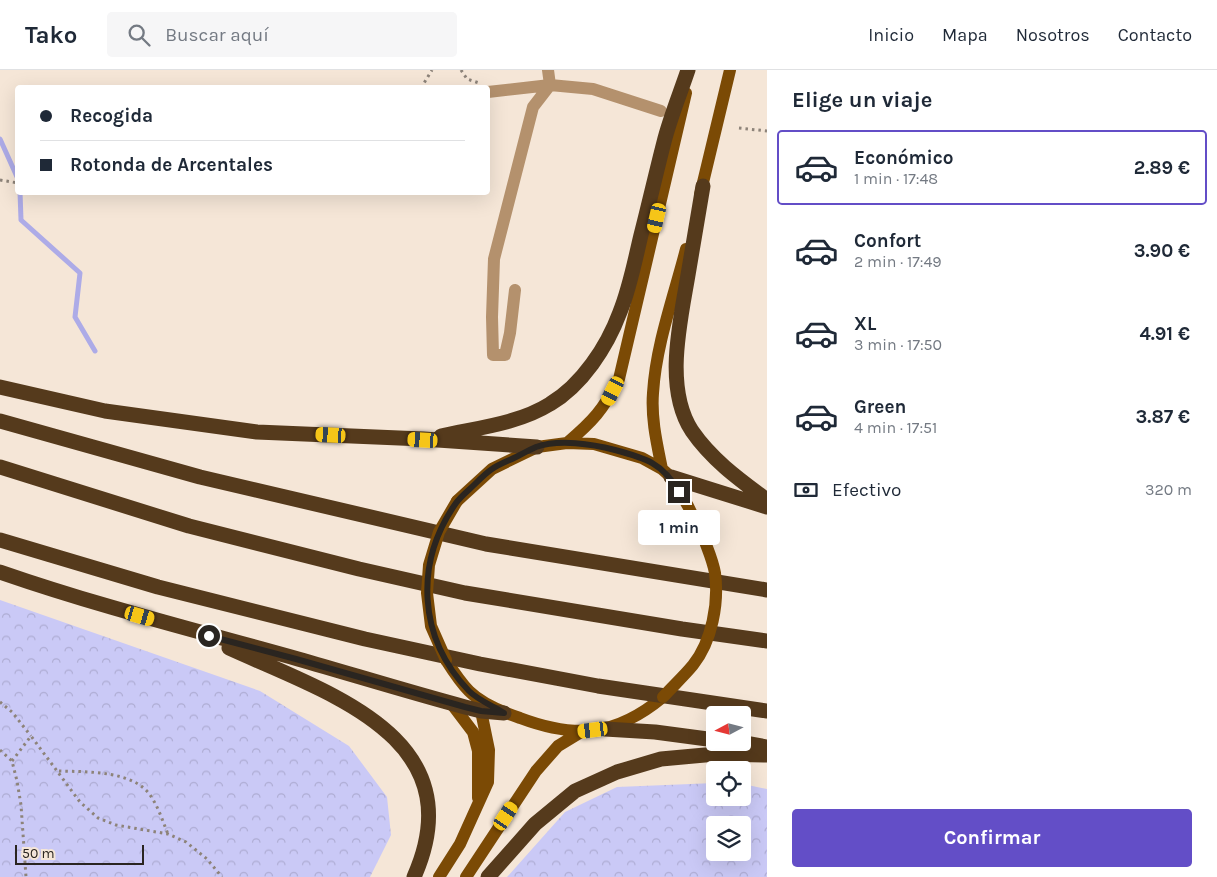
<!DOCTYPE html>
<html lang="es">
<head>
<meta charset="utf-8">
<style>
  :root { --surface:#fff; --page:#f6f6f7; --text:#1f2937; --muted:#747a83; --line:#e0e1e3; --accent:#634ec7 }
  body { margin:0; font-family:Karla,sans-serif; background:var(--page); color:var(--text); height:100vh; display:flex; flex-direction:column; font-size:19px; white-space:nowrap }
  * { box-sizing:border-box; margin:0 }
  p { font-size:16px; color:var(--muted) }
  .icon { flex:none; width:28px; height:28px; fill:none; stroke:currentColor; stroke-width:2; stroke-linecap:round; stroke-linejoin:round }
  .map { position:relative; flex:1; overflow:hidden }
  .drawer { display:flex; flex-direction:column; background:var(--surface); width:450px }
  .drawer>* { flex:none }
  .top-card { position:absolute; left:15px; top:15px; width:475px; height:110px; border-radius:5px; box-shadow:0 5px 20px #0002; display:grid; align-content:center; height:110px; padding:0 25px; background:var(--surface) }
  .needle { width:32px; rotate:263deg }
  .controls { position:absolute; left:706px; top:636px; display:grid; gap:10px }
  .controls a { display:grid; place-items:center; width:45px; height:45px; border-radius:5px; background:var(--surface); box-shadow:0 5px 20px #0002; font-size:25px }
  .scale { position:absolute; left:15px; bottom:12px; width:129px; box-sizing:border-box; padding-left:5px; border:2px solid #2a2520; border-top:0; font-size:14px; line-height:18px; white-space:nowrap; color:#2a2520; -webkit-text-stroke:4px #f5e6d7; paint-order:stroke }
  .end { position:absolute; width:22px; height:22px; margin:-11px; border:6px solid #2a2520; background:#fff; box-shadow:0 0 0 2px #fff }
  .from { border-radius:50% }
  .bubble { position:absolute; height:35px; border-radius:5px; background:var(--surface); box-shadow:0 5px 20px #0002; font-size:16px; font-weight:700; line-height:35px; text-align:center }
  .car { position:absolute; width:15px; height:30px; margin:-15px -8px; border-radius:6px; box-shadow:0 0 4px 1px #0007; background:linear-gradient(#f5c518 24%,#345 0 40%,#f5c518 0 76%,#345 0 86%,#f5c518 0) }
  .top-card b { display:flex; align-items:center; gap:18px; height:48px; font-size:19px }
  .top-card b+b { border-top:1px solid var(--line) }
  .top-card i { width:12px; height:12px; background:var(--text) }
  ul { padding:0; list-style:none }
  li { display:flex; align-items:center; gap:15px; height:75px; margin:0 10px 8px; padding:0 15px; border:2px solid transparent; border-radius:5px }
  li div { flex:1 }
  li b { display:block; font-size:19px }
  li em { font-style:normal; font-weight:700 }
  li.on { border-color:var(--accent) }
  li>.icon { width:45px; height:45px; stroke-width:1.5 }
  h2 { padding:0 25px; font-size:22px; line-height:60px }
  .pay { display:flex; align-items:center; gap:12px; height:55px; padding:0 25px; font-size:19px }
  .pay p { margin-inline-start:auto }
  .primary-button { display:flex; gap:10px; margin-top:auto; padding:10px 25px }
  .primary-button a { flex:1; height:58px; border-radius:5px; background:var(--accent); color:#fff; font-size:20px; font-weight:700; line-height:58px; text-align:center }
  header { display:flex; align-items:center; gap:30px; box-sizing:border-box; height:70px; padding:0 25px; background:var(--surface); border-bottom:1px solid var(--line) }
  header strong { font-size:24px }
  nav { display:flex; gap:28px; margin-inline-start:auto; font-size:18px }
  .search { width:350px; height:45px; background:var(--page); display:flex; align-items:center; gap:12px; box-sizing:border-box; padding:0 18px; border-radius:5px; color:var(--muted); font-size:19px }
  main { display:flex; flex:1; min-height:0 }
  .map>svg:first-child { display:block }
  .park { fill:url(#park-crowns); fill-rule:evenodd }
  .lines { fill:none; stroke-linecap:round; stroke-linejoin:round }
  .stream { stroke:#adabe7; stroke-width:5 }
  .path { stroke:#8d8379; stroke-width:3; stroke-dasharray:2.5 4; stroke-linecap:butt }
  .minor { stroke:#b4916d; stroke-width:12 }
  .primary { stroke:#7b4a05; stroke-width:12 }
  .motorway { stroke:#553a1c; stroke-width:15 }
  .primary-bridge { stroke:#7b4a05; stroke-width:12 }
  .route { stroke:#2a2520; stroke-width:6 }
</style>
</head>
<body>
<header>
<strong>Tako</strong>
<div class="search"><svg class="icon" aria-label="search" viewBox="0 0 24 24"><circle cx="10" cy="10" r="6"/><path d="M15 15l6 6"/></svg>Buscar aquí</div>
<nav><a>Inicio</a><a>Mapa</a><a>Nosotros</a><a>Contacto</a></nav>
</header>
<main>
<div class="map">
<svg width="767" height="807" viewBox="0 0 767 807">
  <defs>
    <pattern id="park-crowns" width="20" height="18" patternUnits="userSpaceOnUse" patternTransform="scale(1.25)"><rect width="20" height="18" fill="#cac9f6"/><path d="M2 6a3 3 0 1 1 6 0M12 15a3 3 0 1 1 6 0" fill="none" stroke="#aeacd3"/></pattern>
  </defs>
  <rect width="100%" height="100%" fill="#f5e6d7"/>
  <path class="park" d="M 0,530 L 260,621 L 349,676 L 387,727 L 391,765 L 370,807 L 0,807 Z
    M 715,713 L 715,728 L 742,728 L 743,714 L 767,719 L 767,807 L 507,807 L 565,742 L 617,717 ZM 715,755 L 742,755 L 742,782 L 715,782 Z"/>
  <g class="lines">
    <path class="stream" d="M 0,69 L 18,109
      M 20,122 L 21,150 L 80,203 L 75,247 L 95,281"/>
    <path class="path" d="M 461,0 L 467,9 L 479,13
      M 421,18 L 432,0
      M 739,58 L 767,61
      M 0,110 L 18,113
      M 0,632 L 12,642 L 31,666
      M 0,680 L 12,691 L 17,711 L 21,735 L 26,807
      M 12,691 L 31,666 L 80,732 L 98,748 L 116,755 L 168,764 L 186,772 L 207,789 L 222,807
      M 59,701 C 87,702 136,700 152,728 C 159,739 163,752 168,764"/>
    <path class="minor" d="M 548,0 L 550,15 L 593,19 L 661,41
      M 488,22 L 550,15
      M 515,220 L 510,263 L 505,285 L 493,285 L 492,247 L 494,189 L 533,37 L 550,15"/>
    <path class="primary" d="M 700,125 L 730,0
      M 567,373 C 593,351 603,340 619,309 L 686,23
      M 662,399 C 657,374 651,349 653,323 C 656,274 674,226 686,179
      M 457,431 L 492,399 L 537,377 L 567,373 L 594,374 L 642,388 L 662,399 L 671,407 L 688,436 L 704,469
      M 446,590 C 453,601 460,612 469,621 C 481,633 505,643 520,648 C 576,669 616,666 663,627
      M 451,633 L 473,662 L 478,681 L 478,728
      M 439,807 L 460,774 L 488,712 L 489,680 L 481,641 L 477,634
      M 466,807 L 536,701 L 558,676 L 581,662"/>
    <path class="motorway" d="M 703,116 C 698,146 693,176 688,205 C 680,253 664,318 692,361 C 712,390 740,410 767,430
      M 0,317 L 105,341 L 257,362 L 423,369 L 537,377
      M 0,351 L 200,407 L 486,474 L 767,520
      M 441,366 C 476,358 518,354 550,334 C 582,315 607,277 620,242 C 630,217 635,190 641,165 C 649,134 656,103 664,72 C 670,48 680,24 688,0
      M 0,397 L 189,456 L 359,499 L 465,523 L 682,559 L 767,571
      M 671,407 L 767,437
      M 0,470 L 158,517 L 365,569 L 480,594 L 598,616 L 767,641
      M 0,502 C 98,536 198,561 298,589 C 354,605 409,622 465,637 L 481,641 L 504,643
      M 229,578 C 327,623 476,667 414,807
      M 605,659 L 655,662 L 715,670
      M 739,672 L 767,677
      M 488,807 L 535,754 L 575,721 L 617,702 L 661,689 L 716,684 L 767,685"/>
    <path class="primary-bridge" d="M 446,590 L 431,556 L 427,523 L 429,495 L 439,462 L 457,431
      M 663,627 C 673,616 684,606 693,595 C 712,571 719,533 715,503 C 713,491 708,480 704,469"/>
  </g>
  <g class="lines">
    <path class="route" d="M 209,566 L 296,589 L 465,637 L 481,641 L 504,643 C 493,636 478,630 469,621 C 418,568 414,493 456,433 C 461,426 469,420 475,414 C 480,409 486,403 492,399 C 499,394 508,391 516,387 C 522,384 529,380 536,377 C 559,369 592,374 615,380 C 645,388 663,393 679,422"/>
  </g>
</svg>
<div class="controls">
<a><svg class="needle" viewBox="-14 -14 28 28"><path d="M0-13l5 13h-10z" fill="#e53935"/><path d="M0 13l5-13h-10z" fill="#747a83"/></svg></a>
<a><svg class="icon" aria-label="locate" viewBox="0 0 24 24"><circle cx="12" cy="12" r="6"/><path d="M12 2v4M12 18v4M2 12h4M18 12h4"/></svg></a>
<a><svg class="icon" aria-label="layers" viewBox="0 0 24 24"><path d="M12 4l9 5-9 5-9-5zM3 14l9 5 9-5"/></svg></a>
</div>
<div class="scale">50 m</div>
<i class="end from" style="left:209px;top:566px"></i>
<i class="end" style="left:679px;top:422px"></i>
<div class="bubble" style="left:638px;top:440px;width:82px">1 min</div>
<i class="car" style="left:657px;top:148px;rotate:193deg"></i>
<i class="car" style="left:613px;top:321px;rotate:207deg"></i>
<i class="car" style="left:331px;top:365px;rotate:273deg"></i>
<i class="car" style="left:423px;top:370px;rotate:273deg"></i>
<i class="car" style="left:140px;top:546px;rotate:106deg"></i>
<i class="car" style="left:593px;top:660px;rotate:263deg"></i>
<i class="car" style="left:506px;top:746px;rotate:33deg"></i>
<div class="top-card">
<b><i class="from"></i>Recogida</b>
<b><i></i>Rotonda de Arcentales</b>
</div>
</div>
<section class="drawer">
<h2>Elige un viaje</h2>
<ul>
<li class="on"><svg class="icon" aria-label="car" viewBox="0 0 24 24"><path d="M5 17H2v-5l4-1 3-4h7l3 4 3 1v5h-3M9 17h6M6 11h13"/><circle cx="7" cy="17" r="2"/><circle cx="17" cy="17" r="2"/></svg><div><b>Económico</b><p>1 min · 17:48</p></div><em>2.89 €</em></li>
<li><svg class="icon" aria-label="car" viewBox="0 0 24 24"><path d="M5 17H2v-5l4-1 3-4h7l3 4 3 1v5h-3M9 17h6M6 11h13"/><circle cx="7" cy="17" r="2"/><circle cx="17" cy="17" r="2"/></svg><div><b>Confort</b><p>2 min · 17:49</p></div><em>3.90 €</em></li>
<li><svg class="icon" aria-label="car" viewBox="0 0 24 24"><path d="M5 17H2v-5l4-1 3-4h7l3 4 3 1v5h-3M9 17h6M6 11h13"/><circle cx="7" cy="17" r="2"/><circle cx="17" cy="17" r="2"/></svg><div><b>XL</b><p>3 min · 17:50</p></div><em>4.91 €</em></li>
<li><svg class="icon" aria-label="car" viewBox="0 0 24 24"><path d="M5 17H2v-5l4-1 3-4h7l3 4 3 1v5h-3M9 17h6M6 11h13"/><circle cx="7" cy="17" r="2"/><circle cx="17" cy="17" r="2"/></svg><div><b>Green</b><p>4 min · 17:51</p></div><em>3.87 €</em></li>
</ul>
<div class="pay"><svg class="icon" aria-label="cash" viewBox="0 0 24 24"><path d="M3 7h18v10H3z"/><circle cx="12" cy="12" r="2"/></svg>Efectivo<p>320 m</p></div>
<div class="primary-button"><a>Confirmar</a></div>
</section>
</main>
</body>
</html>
